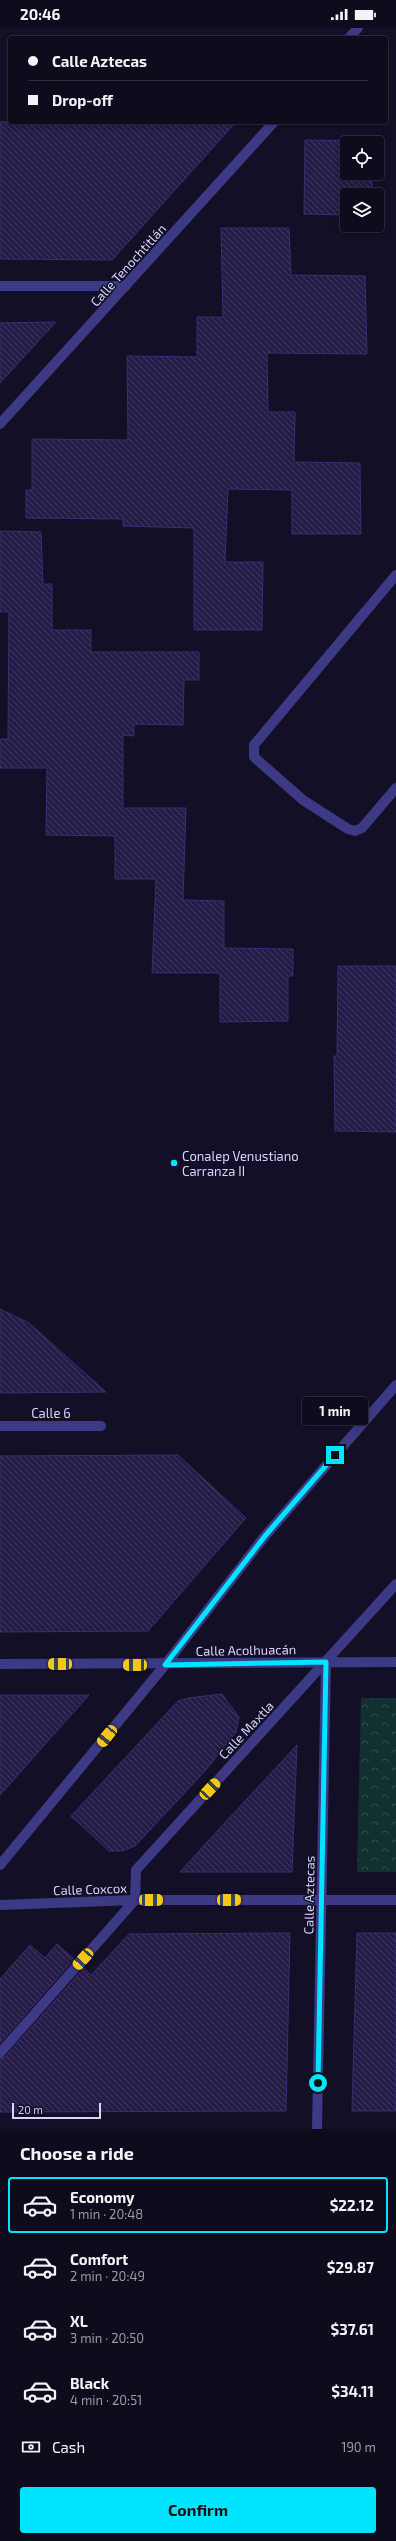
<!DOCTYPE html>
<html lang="en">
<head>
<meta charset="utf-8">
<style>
  :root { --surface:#0e0b1c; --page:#1c1929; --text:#f1f3f6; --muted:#9b9ba3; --line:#2e2b3b; --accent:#00e5ff }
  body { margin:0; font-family:"Exo 2",sans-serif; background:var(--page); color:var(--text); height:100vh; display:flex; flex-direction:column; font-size:15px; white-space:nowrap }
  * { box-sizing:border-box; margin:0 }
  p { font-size:13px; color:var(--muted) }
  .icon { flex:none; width:22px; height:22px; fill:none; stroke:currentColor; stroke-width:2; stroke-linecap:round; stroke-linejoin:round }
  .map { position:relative; height:2101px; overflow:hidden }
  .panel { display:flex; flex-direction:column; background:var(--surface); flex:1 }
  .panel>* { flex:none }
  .top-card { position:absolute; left:8px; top:8px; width:380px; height:88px; border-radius:4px; box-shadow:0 2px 6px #0003,0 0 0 1px var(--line); display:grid; align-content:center; height:88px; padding:0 20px; background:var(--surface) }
  .tools { position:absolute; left:340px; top:108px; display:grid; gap:8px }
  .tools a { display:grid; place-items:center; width:44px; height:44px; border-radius:4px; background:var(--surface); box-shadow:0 2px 6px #0003,0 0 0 1px var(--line); font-size:20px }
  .scale { position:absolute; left:12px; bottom:10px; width:89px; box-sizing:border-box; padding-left:4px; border:2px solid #d9d4ff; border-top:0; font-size:11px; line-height:14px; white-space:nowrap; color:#d9d4ff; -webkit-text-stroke:3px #130f26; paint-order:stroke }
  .end { position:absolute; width:18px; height:18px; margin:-9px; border:5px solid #00e5ff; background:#111; box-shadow:0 0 0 2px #111 }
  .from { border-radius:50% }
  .bubble { position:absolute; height:28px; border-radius:4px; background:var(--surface); box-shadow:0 2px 6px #0003,0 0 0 1px var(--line); font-size:13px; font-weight:700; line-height:28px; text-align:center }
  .car { position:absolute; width:12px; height:24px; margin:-12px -6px; border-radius:5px; box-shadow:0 0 3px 1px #0007; background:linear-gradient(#f5c518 24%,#345 0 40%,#f5c518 0 76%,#345 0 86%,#f5c518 0) }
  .top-card b { display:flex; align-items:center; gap:14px; height:38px; font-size:15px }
  .top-card b+b { border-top:1px solid var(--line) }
  .top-card i { width:10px; height:10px; background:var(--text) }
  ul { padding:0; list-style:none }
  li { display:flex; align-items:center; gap:12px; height:56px; margin:0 8px 6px; padding:0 12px; border:2px solid transparent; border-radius:4px }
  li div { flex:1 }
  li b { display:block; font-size:15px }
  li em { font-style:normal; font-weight:700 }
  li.active { border-color:var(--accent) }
  li>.icon { width:36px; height:36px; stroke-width:1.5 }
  h2 { padding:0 20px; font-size:18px; line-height:48px }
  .pay { display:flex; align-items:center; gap:10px; height:44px; padding:0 20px; font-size:15px }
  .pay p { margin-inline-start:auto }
  .action { display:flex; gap:8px; margin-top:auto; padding:8px 20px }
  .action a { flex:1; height:46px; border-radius:4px; background:var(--accent); color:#111; font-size:16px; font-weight:700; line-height:46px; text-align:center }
  .status { display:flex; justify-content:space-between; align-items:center; height:28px; padding:0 20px; background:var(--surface); direction:ltr }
  .status svg { height:11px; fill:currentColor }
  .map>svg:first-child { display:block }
  .park { fill:url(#park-crowns) }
  .building { fill:url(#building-back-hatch); stroke:#3b2d73 }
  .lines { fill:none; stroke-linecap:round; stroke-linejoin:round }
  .minor { stroke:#3d3a85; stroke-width:10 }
  .route { stroke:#00e5ff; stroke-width:5 }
  .poi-dot { fill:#00e5ff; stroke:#130f26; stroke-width:1.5 }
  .labels { text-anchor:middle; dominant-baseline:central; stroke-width:3; stroke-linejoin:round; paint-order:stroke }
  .street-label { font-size:13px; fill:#d9d4ff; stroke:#130f26 }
  .poi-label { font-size:13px; fill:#d9d4ff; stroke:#130f26; text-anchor:start }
</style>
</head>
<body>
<div class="status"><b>20:46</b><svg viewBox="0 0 49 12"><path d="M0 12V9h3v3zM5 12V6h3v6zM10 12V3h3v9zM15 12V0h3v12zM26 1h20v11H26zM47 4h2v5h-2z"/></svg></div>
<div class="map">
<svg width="396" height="2101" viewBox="0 0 396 2101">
  <defs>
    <pattern id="park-crowns" width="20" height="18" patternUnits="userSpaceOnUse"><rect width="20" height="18" fill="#12302f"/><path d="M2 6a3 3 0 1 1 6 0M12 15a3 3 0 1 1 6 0" fill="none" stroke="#344d4e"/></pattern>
    <pattern id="building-back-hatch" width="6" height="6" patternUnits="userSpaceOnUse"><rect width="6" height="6" fill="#241b47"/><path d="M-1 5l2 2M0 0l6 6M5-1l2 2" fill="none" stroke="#433b63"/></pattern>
  </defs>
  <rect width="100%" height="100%" fill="#130f26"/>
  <path class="park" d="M 361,1670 L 396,1670 L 396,1844 L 357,1844 Z"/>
  <path class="building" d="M 0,94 L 236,94 L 112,232 L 0,231 Z
    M 305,112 L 372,113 L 372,115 L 347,115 L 347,145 L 372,145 L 372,167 L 347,167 L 347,187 L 304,186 Z
    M 221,200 L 289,200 L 291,247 L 365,248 L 367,326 L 267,325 L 268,384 L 295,384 L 294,434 L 360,435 L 361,506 L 292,506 L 292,462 L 228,461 L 225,534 L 263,534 L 262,602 L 194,602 L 194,500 L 123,498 L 123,491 L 26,490 L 26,462 L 32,462 L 32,411 L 128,412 L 127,328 L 197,329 L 197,289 L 223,289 Z
    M 56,294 L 0,355 L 0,295 Z
    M 0,503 L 41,504 L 43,556 L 52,556 L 52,602 L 91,602 L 91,624 L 199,624 L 199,652 L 184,652 L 183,697 L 134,696 L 134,708 L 123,707 L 123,780 L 186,780 L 183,872 L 224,873 L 224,920 L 293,921 L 293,948 L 288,948 L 288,993 L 220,994 L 220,945 L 152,945 L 156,851 L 115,851 L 115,808 L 46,807 L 47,740 L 0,740 L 0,711 L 8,711 L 9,584 L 0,584 Z
    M 338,938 L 396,938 L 396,1104 L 335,1103 L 334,1028 L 337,1028 Z
    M 0,1281 L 29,1295 L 106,1364 L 0,1365 Z
    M 178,1427 L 246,1490 L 148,1603 L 0,1604 L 0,1428 Z
    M 222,1666 L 239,1689 L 236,1704 L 205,1743 L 135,1818 L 122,1823 L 109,1823 L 71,1788 L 178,1673 L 188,1670 Z
    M 0,1667 L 89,1667 L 0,1767 Z
    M 297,1717 L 292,1844 L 180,1844 L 219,1801 Z
    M 290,1905 L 286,2083 L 0,2084 L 0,2031 L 5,2029 L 84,1940 L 91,1947 L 129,1906 Z
    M 357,1905 L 396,1905 L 396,2083 L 352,2083 Z
    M 57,1916 L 74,1931 L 0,2015 L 0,1951 L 30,1917 L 45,1930 Z"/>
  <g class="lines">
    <path class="minor" d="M 349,10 L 358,0
      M 0,258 L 126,258
      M 0,396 L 274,94
      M 396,547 L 254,717 L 254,729 L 303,772 L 348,801 L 355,803 L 362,800 L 396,760
      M 0,1398 L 101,1398
      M 0,1636 L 396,1634
      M 0,1837 L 165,1637 L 265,1508 L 396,1357
      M 0,1877 L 135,1872 L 396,1872
      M 0,2025 L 135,1872 L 136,1842 L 396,1556
      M 317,2101 L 326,1634"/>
  </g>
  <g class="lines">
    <path class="route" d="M 318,2055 L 326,1634 L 165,1637 L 265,1508 L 335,1427"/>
  </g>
  <circle class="poi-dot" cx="174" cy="1135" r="4"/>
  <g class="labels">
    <g class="street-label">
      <text transform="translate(128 237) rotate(-48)">Calle Tenochtitlán</text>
      <text x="51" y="1385">Calle 6</text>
      <text transform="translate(246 1622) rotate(-1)">Calle Acolhuacán</text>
      <text transform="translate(246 1702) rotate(-47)">Calle Maxtla</text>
      <text transform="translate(90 1861) rotate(-2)">Calle Coxcox</text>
      <text transform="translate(309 1867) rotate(-89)">Calle Aztecas</text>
    </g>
    <g class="poi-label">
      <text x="182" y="1128">Conalep Venustiano<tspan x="182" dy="15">Carranza II</tspan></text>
    </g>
  </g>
</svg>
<div class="tools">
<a><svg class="icon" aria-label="locate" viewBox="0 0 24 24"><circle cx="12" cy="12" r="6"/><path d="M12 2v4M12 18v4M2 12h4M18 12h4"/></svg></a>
<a><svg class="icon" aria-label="layers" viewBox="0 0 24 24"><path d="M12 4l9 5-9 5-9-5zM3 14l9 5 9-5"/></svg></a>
</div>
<div class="scale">20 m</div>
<i class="end from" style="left:318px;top:2055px"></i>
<i class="end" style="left:335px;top:1427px"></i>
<div class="bubble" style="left:302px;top:1369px;width:66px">1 min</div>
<i class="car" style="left:60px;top:1636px;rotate:270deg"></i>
<i class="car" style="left:135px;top:1637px;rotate:270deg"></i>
<i class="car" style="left:107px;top:1708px;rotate:219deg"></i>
<i class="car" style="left:210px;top:1761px;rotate:43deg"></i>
<i class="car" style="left:151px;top:1872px;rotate:90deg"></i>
<i class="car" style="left:229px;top:1872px;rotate:90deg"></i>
<i class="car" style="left:83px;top:1931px;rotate:222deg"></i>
<div class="top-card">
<b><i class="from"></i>Calle Aztecas</b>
<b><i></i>Drop-off</b>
</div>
</div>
<section class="panel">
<h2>Choose a ride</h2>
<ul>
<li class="active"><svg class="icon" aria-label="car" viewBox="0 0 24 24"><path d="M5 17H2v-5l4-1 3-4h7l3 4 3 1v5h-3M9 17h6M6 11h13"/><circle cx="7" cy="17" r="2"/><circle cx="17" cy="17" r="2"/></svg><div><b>Economy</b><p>1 min · 20:48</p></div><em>$22.12</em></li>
<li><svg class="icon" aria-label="car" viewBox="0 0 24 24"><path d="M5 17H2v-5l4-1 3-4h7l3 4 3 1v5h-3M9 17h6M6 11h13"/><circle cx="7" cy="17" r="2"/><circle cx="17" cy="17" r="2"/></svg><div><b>Comfort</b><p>2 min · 20:49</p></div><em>$29.87</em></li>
<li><svg class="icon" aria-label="car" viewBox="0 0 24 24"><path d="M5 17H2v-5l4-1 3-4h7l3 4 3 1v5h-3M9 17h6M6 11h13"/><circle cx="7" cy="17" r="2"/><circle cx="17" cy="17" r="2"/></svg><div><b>XL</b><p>3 min · 20:50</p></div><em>$37.61</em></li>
<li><svg class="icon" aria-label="car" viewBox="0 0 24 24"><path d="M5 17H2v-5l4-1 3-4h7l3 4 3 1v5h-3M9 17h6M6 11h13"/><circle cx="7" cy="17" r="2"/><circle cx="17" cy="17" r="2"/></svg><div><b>Black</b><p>4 min · 20:51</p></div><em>$34.11</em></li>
</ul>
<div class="pay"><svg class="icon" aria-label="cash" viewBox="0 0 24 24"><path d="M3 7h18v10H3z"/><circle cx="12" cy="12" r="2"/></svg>Cash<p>190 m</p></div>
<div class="action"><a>Confirm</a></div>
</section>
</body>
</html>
